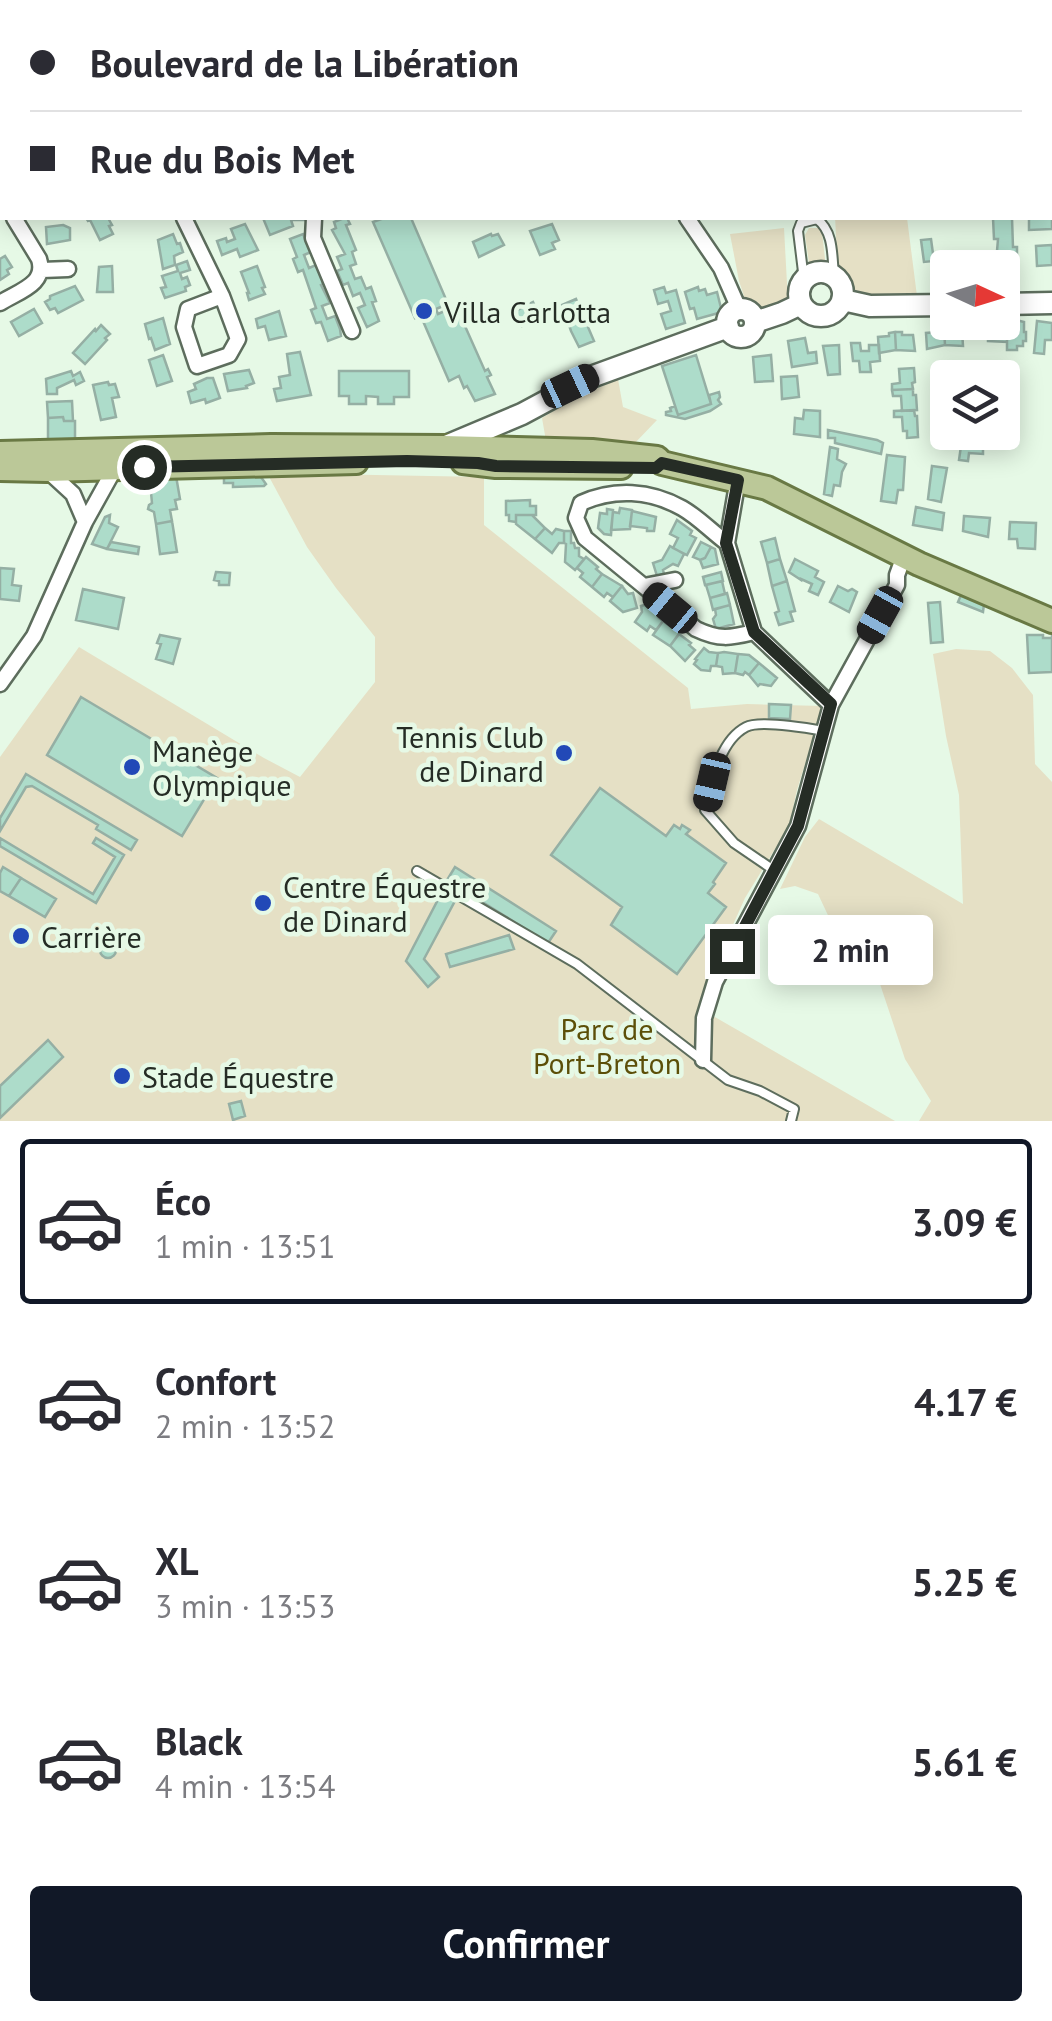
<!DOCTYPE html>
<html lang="fr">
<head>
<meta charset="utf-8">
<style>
  :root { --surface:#fff; --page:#f2f2f3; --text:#2b2b33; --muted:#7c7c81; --line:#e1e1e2; --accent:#111827 }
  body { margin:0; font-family:"PT Sans",sans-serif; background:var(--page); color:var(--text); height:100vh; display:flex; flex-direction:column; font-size:38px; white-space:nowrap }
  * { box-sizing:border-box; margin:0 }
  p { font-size:32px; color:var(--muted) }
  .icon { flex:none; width:55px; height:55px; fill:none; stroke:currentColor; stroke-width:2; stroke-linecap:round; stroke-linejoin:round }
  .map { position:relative; height:1121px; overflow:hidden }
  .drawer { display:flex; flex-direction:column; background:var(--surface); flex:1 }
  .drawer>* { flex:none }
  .banner { position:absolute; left:0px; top:0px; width:1052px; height:220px; box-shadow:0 5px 25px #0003; display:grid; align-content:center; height:220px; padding:0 30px; background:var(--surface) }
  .needle { width:65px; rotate:94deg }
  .buttons { position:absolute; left:930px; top:250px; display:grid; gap:20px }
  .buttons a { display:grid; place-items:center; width:90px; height:90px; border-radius:10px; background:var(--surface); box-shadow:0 5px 25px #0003; font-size:50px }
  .end { position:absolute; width:45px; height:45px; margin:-22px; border:12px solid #252c25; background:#fff; box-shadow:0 0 0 5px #fff }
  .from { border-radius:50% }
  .bubble { position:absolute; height:70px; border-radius:10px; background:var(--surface); box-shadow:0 5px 25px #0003; font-size:32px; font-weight:700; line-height:70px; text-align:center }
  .car { position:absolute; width:30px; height:60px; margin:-30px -15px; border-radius:12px; box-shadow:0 0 8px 2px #0007; background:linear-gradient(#222 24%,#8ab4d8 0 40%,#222 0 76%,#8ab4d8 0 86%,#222 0) }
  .banner b { display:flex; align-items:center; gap:35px; height:95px; font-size:38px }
  .banner b+b { border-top:2px solid var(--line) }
  .banner i { width:25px; height:25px; background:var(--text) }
  ul { padding:18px 0 0; list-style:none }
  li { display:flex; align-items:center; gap:30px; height:165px; margin:0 20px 15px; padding:0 10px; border:5px solid transparent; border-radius:10px }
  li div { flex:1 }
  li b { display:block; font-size:38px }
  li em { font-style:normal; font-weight:700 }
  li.selected { border-color:var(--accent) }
  li>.icon { width:90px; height:90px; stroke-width:1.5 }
  .button { display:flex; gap:20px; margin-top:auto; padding:20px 30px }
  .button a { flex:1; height:115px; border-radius:10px; background:var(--accent); color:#fff; font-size:40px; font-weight:700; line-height:115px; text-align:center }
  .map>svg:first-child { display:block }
  .green { fill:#e5e0c5 }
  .building { fill:#addcca; stroke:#95afa4; stroke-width:2.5 }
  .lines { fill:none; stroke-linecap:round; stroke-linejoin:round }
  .service-casing { stroke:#5d6d5d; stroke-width:12 }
  .minor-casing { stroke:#5d6d5d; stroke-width:19 }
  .secondary-casing { stroke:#5d6d5d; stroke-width:25 }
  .primary-casing { stroke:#697944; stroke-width:28 }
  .service { stroke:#fff; stroke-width:8 }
  .minor { stroke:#fff; stroke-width:14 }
  .secondary { stroke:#fff; stroke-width:20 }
  .primary { stroke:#bbc898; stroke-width:22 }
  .route { stroke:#252c25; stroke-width:12 }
  .poi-dot { fill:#2249b7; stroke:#e6f9e6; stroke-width:4 }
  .labels { text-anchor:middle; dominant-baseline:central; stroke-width:9; stroke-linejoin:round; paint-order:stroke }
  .poi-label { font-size:30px; fill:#252c25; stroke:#e6f9e6; text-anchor:start }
  .park-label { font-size:30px; fill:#5c4f08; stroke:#e6f9e6 }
</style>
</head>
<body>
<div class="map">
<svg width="1052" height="1121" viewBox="0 0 1052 1121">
  <rect width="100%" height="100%" fill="#e6f9e6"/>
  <path class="green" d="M 265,0 L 877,0 L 878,2 L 265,2 Z
    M 835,218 L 907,218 L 917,296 C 905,297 869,301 860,298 C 834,289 837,240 835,218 Z
    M 784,228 L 788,302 L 760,313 L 746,302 L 739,281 L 730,234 Z
    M 809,228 L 820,228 L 822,232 L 826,268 L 810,270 L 805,235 Z
    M 618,379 L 623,407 L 657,420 L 634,444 L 624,447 L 546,441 L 542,418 L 573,399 Z
    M 267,473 L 484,477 L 484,525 L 688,688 L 691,709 L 747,704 L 823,706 L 797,790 L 789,826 L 745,898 L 710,976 L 701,1009 L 895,1121 L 0,1121 L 0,757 L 79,647 L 264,758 L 300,777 L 375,682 L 375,637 L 336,588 L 307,547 Z
    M 956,649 L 990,651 L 1012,668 L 1033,695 L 1035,764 L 1052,782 L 1052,1121 L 919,1121 L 931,1101 L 905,1059 L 876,972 L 857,977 L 818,894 L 795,886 L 780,889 L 805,837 L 819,819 L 963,904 L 959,795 L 946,736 L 933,654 Z"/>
  <path class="building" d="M 1050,168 L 1052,168 L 1052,229 L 1029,230 L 1029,218 L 1050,218 Z
    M 86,218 L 108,218 L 112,225 L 109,226 L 113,234 L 100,240 L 90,220 L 88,221 Z
    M 263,218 L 307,218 L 307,220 L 291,220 L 293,226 L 270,235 Z
    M 344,218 L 347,218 L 350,224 L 346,225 L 356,250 L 352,252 L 356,264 L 350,266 L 355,279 L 361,277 L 366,289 L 371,287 L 376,301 L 372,302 L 379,321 L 367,327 L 358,308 L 365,305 L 360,293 L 353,296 L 348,283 L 343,285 L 337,271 L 342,269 L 337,257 L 345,254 L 332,230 L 336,228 L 334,222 Z
    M 384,218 L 411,218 L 448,304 L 436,309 L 438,314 L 456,306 L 485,371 L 488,369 L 491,375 L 487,377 L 495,394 L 475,401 L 467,386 L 464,388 L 459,376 L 449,381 L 423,321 L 433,316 L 427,313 L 415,318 L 373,222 Z
    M 993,218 L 1012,218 L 1013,247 L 1017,247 L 1017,262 L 996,263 L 998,239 L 994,239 Z
    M 245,224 L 258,250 L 240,257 L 237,249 L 222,255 L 217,241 L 226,238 L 227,242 L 235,239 L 231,229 Z
    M 552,224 L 559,240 L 552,243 L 555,249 L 540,255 L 530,231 Z
    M 63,225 L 70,228 L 70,240 L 47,244 L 46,227 Z
    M 173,234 L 177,244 L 180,243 L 183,252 L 174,256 L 175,265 L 163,269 L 158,240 Z
    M 303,234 L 311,252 L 304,255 L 309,268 L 316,265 L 322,277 L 323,284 L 321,285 L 330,303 L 322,306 L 327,319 L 335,316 L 340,329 L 341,336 L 328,341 L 321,322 L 316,323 L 311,310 L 316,308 L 303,270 L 298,272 L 293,259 L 297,257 L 290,239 Z
    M 491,234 L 492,236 L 498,234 L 504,245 L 479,257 L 473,242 Z
    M 931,239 L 934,261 L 924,262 L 921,240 Z
    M 1052,245 L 1052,265 L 1037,266 L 1036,246 Z
    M 5,256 L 12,267 L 7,270 L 9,274 L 0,280 L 0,259 Z
    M 187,261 L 190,270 L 180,273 L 182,279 L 187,277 L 190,285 L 185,287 L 186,291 L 165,298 L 161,288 L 166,287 L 162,276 L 178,271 L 176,265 Z
    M 112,266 L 113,292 L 97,292 L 99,267 Z
    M 257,266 L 265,287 L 262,288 L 265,294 L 249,300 L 247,293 L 249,293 L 241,272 Z
    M 75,286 L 83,300 L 58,313 L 55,308 L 50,310 L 45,302 L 50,299 L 50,296 Z
    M 664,287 L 666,293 L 676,290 L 685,323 L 666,329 L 661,314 L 671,311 L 668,301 L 658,304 L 654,290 Z
    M 698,287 L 699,291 L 705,289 L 707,295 L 717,292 L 722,312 L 697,319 L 694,308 L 690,309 L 685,292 Z
    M 576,299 L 594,341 L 579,347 L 571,331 L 562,305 Z
    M 533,302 L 540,317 L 522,326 L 519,319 L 516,321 L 512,313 Z
    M 34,309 L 42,323 L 19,336 L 11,322 Z
    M 279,311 L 286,336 L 269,340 L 265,326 L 258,328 L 256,319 Z
    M 163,318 L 170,344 L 155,350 L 151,338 L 149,339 L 145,324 Z
    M 1012,319 L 1024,322 L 1024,332 L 1026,332 L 1026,341 L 1023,341 L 1023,346 L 1017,346 L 1017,350 L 1007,350 L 1007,321 L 1012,321 Z
    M 1007,321 L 1007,342 L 988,341 L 988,322 Z
    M 1037,321 L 1052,323 L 1052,340 L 1045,340 L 1044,354 L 1034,353 Z
    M 101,325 L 110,334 L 105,338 L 107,340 L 85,364 L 73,353 L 95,329 L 96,331 Z
    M 951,327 L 951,331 L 962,330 L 963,346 L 945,345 L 944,328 Z
    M 938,328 L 944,328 L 945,345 L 927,349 L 926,333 L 938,332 Z
    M 895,332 L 902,332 L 902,335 L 913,335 L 915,351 L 896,350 Z
    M 895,332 L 896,350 L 879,353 L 878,337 L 889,336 L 889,333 Z
    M 805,338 L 808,353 L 816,352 L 817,363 L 792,367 L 788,341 Z
    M 851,343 L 860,343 L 861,351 L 869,351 L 869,345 L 879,345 L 880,361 L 870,362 L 871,372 L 860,372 L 859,361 L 853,361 Z
    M 839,345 L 840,374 L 828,375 L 823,346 Z
    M 300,352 L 311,395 L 277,401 L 274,389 L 281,388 L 279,377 L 290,375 L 287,354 Z
    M 163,355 L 172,381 L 157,386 L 149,360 Z
    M 696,355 L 711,404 L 678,415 L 662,366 Z
    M 771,355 L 773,381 L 755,382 L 753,357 Z
    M 950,366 L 948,387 L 933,388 L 933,367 Z
    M 914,368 L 915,382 L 912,383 L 913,389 L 892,390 L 892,384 L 900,383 L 899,369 Z
    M 249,370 L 254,383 L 246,386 L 247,388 L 228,391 L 224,374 Z
    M 71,371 L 73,376 L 80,372 L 84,381 L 76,385 L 74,380 L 57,388 L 57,394 L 47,394 L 46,379 Z
    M 339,371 L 409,371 L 409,397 L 394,397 L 394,404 L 378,404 L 378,397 L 366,396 L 366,404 L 349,404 L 349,396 L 339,396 Z
    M 797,376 L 799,397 L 782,399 L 781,377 Z
    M 207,378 L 213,378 L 220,398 L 206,403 L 205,399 L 191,403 L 188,392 L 196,389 L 194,384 Z
    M 108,382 L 109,385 L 115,384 L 119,397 L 112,398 L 116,417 L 101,420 L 93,385 Z
    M 948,387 L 948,408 L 936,409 L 933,388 Z
    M 913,389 L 913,395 L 916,395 L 917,410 L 902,411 L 901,396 L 893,396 L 892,390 Z
    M 719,392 L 720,397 L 718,400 L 721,404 L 710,411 L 685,419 L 666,415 L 666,412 L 671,411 L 670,408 L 675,406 L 678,415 L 711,404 L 709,395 Z
    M 72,401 L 73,421 L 64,421 L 63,417 L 48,418 L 47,402 Z
    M 804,410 L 820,411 L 820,437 L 794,434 L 795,418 L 803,419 Z
    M 914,410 L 915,416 L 917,416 L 918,437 L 907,438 L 907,431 L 903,431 L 902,417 L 894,417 L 894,411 Z
    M 948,414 L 948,432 L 951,432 L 951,441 L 934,443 L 935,428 L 933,429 L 932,415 Z
    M 63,417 L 64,421 L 75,421 L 75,440 L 48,443 L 48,418 Z
    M 828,430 L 877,440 L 883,443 L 881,454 L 835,443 L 835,438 L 828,438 Z
    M 961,446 L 983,447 L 983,454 L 969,453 L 968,461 L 959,460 Z
    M 830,447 L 838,449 L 837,459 L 846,464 L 842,472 L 840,486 L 834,485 L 832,496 L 824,494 Z
    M 887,455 L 905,457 L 903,490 L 898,490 L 896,503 L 881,501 Z
    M 932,466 L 947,468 L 941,502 L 928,499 Z
    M 258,473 L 266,484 L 264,486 L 233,487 L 233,483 L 224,483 L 224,474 Z
    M 176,476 L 180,499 L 175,500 L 177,509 L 170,510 L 172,521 L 156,524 L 154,512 L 148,509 L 149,505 L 152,503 L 150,482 L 164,479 L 164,477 Z
    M 530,500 L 530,506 L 536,506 L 536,515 L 516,515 L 516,522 L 509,521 L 509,515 L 506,515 L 506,501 Z
    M 916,507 L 944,513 L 942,530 L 913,525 Z
    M 620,508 L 632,510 L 630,529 L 611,530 L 613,512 L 619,513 Z
    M 607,509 L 613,510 L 611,535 L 604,534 L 598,528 L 600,513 L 607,514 Z
    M 632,511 L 656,517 L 654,531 L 647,531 L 647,528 L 630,526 Z
    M 110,515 L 109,523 L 118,527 L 107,549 L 92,544 L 105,517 Z
    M 516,515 L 532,515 L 545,528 L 535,539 L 516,524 Z
    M 964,516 L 990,518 L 988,537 L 963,531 Z
    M 677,520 L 692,531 L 690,535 L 696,538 L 687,555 L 673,548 L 678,538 L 670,534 Z
    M 172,521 L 177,552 L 160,554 L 156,524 Z
    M 1010,522 L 1036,523 L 1035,549 L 1018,548 L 1017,539 L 1009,539 Z
    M 545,528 L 552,534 L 556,529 L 564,531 L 564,543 L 559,543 L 552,553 L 535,539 Z
    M 564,531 L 571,531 L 571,543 L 574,543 L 575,548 L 579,548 L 579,556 L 584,559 L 575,570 L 565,562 L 566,544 L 564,543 Z
    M 775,538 L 780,559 L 767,563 L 761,542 Z
    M 111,542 L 139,547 L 138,554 L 107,549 Z
    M 701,542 L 711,547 L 705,558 L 700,560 L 693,557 Z
    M 670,546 L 684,554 L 678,566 L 673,564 L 663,570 L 664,574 L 657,576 L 653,563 L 662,560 Z
    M 711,547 L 715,549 L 718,564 L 703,568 L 700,560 L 705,558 Z
    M 586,557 L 598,567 L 596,569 L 602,574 L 592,587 L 580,577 L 583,573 L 577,568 Z
    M 780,559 L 787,581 L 772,586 L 767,563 Z
    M 795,559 L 818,571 L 815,577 L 824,582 L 818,595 L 809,591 L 812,584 L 801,579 L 801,580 L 789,572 Z
    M 0,568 L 14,569 L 12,585 L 21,586 L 19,601 L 0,599 Z
    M 216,572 L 230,573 L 229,585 L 219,585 L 219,581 L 214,580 Z
    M 721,572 L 723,581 L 705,585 L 703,577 Z
    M 602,574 L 622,586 L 613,597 L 607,593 L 604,597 L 592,587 Z
    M 722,581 L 725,594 L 710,598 L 706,585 Z
    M 787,581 L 795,611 L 790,612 L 793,621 L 779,625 L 775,613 L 779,611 L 772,586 Z
    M 622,586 L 628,594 L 633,593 L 637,608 L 623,612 L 610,601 Z
    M 838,586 L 848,591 L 852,589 L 857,592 L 849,612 L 830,602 Z
    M 83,589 L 124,598 L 118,629 L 76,620 Z
    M 727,593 L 730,605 L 713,610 L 710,598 Z
    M 961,595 L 984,604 L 983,612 L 958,602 Z
    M 655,602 L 658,617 L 663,621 L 656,630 L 650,626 L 647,631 L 635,622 L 642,612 L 641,606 Z
    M 940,602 L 943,642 L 931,643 L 928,603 Z
    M 730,605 L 734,624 L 716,629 L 713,619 L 716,615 L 715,609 Z
    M 663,621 L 670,626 L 672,624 L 681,631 L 670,646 L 653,635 Z
    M 679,634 L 691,643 L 689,645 L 695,650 L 685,661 L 670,646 Z
    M 160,635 L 180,639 L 173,664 L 156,659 L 161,644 L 157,643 Z
    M 1027,635 L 1043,635 L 1043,638 L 1052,638 L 1052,635 L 1052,672 L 1029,673 Z
    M 704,648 L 709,652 L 718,653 L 716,666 L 711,666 L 710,671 L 701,670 L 694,664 L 697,660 L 695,659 Z
    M 724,652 L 738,654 L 735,673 L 723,674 L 722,667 L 716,666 L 718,653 Z
    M 738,654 L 749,655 L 759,663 L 749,675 L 745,672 L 743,675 L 735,673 Z
    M 759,663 L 777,678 L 771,686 L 760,684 L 758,686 L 749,675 Z
    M 81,697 L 217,778 L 182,836 L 47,755 Z
    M 769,704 L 791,705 L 790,719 L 769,718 Z
    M 26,774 L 137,840 L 131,850 L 96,829 L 98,825 L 32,786 L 26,787 L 0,831 L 0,818 Z
    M 600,788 L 666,836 L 674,825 L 680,829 L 682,825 L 690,830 L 686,834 L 726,863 L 713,882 L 715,884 L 708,893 L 726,907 L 677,974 L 611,925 L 622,907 L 551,855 Z
    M 0,838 L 93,894 L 115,857 L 93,843 L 96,838 L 124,855 L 96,903 L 0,846 Z
    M 3,867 L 21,878 L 9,896 L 0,891 L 0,873 Z
    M 455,867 L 556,931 L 548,943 L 447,880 Z
    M 21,878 L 56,899 L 45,917 L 9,896 Z
    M 442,892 L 456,899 L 424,959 L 439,977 L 428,987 L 406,961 Z
    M 509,935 L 514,949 L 450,967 L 446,954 Z
    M100 950a8 8 0 1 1 16 0a8 8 0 1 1-16 0Z
    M 48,1040 L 63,1057 L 0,1118 L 0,1086 Z
    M 241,1101 L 245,1116 L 233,1120 L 229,1104 Z"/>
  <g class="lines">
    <g class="service-casing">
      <path id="service" d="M 453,0 L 453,2
        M 507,0 L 507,2
        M 562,0 L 562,2
        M 621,0 L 621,2
        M 670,0 L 670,2
        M 710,0 L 710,2
        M 731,0 L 731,2
        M 790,0 L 790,2
        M 833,0 L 833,2
        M 866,0 L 866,2
        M 212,2 L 213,0
        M 804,280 L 798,231 L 801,223 L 817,219 C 834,232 832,256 834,276
        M 417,871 L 577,964 L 728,1080 L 760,1091 L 794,1109 L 791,1121
        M 775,871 L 734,843 L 705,810 C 712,783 719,741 746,727 C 760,720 807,728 824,731"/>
    </g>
    <g class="minor-casing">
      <path id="minor" d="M 51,2 L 51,0
        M 0,9 L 2,10
        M 0,170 L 2,164
        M 0,194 L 2,198
        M 184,218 L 222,296 L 238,339 L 229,355 L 197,366 L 184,327 L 188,309 L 222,296
        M 314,218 L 313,238 L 352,331
        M 687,218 L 721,268 L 739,309
        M 42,270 L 68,269
        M 0,303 C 19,291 47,284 39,259 L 14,218
        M 48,471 L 73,494 L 85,522
        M 738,479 L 727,543 L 754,632 L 831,705
        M 727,543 C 712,532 698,517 682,508 C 650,490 614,488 581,503 L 576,518 L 585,538 L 696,629 C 719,640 730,638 754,632
        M 644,586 L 675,580
        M 0,684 L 34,636 L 85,522 L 115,468
        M 703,1060 L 704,1018 L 715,982 L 798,826 L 831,705 L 897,585 L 897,575 L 904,556"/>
    </g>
    <g class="secondary-casing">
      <path id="secondary" d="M799 294a22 22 0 1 1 44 0a22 22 0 1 1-44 0Z
        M 843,300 L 870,306 L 948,305
        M 1002,304 L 1052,303
        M727 323a14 14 0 1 1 28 0a14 14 0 1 1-28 0Z
        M 755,322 L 782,313 L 801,304
        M 446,446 L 522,414 L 591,377 L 728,327"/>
    </g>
    <g class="primary-casing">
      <path id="primary" d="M 0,453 L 271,446 L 444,447 L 592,451 L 657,458 L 662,463 L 767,488 L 919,564 L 1052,621
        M 463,462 L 496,466 L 621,467
        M 0,469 L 47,470 L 356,462"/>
    </g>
    <use href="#service" class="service"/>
    <use href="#minor" class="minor"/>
    <use href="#secondary" class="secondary"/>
    <use href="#primary" class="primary"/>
  </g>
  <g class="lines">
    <path class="route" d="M 144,467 L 407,461 L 478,463 L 496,466 L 656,468 L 662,463 L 738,480 L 726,543 L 754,632 L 831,704 L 798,826 L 732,951"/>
  </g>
  <g class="poi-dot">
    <circle cx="424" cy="311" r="10"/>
    <circle cx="564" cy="753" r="10"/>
    <circle cx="132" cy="767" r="10"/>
    <circle cx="263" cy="903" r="10"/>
    <circle cx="21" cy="936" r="10"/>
    <circle cx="122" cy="1076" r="10"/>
  </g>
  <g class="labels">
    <g class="poi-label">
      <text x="444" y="311">Villa Carlotta</text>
      <text x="544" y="736" text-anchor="end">Tennis Club<tspan x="544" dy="34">de Dinard</tspan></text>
      <text x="152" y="750">Manège<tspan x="152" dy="34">Olympique</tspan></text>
      <text x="283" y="886">Centre Équestre<tspan x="283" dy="34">de Dinard</tspan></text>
      <text x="41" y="936">Carrière</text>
      <text x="142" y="1076">Stade Équestre</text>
    </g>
    <g class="park-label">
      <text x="607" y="1028">Parc de<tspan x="607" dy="34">Port-Breton</tspan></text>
    </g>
  </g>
</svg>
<div class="buttons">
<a><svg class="needle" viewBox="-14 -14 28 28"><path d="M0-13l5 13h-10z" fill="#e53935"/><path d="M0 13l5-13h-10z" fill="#7c7c81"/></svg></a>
<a><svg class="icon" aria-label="layers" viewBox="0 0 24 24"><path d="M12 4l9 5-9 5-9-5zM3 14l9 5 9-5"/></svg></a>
</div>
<i class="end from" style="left:144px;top:467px"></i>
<i class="end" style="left:732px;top:951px"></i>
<div class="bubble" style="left:768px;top:915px;width:165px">2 min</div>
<i class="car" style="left:570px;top:386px;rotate:65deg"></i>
<i class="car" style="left:670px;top:608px;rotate:310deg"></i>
<i class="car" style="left:880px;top:615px;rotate:209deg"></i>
<i class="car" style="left:712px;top:782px;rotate:193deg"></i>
<div class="banner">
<b><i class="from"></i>Boulevard de la Libération</b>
<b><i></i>Rue du Bois Met</b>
</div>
</div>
<section class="drawer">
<ul>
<li class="selected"><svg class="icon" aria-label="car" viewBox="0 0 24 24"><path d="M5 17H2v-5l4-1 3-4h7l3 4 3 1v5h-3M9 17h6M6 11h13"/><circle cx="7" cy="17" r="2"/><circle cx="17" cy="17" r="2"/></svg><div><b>Éco</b><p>1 min · 13:51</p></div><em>3.09 €</em></li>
<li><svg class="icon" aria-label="car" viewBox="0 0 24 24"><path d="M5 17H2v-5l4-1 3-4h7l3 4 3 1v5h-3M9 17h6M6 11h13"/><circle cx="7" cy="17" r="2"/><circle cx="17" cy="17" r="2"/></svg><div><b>Confort</b><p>2 min · 13:52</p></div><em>4.17 €</em></li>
<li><svg class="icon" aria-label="car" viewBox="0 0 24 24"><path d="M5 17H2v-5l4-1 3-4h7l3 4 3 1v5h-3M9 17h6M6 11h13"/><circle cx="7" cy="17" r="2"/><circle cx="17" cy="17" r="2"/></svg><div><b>XL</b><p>3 min · 13:53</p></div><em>5.25 €</em></li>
<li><svg class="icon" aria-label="car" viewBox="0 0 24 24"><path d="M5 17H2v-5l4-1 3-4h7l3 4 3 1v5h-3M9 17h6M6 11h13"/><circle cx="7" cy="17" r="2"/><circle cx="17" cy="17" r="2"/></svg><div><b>Black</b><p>4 min · 13:54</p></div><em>5.61 €</em></li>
</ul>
<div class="button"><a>Confirmer</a></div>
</section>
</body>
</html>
